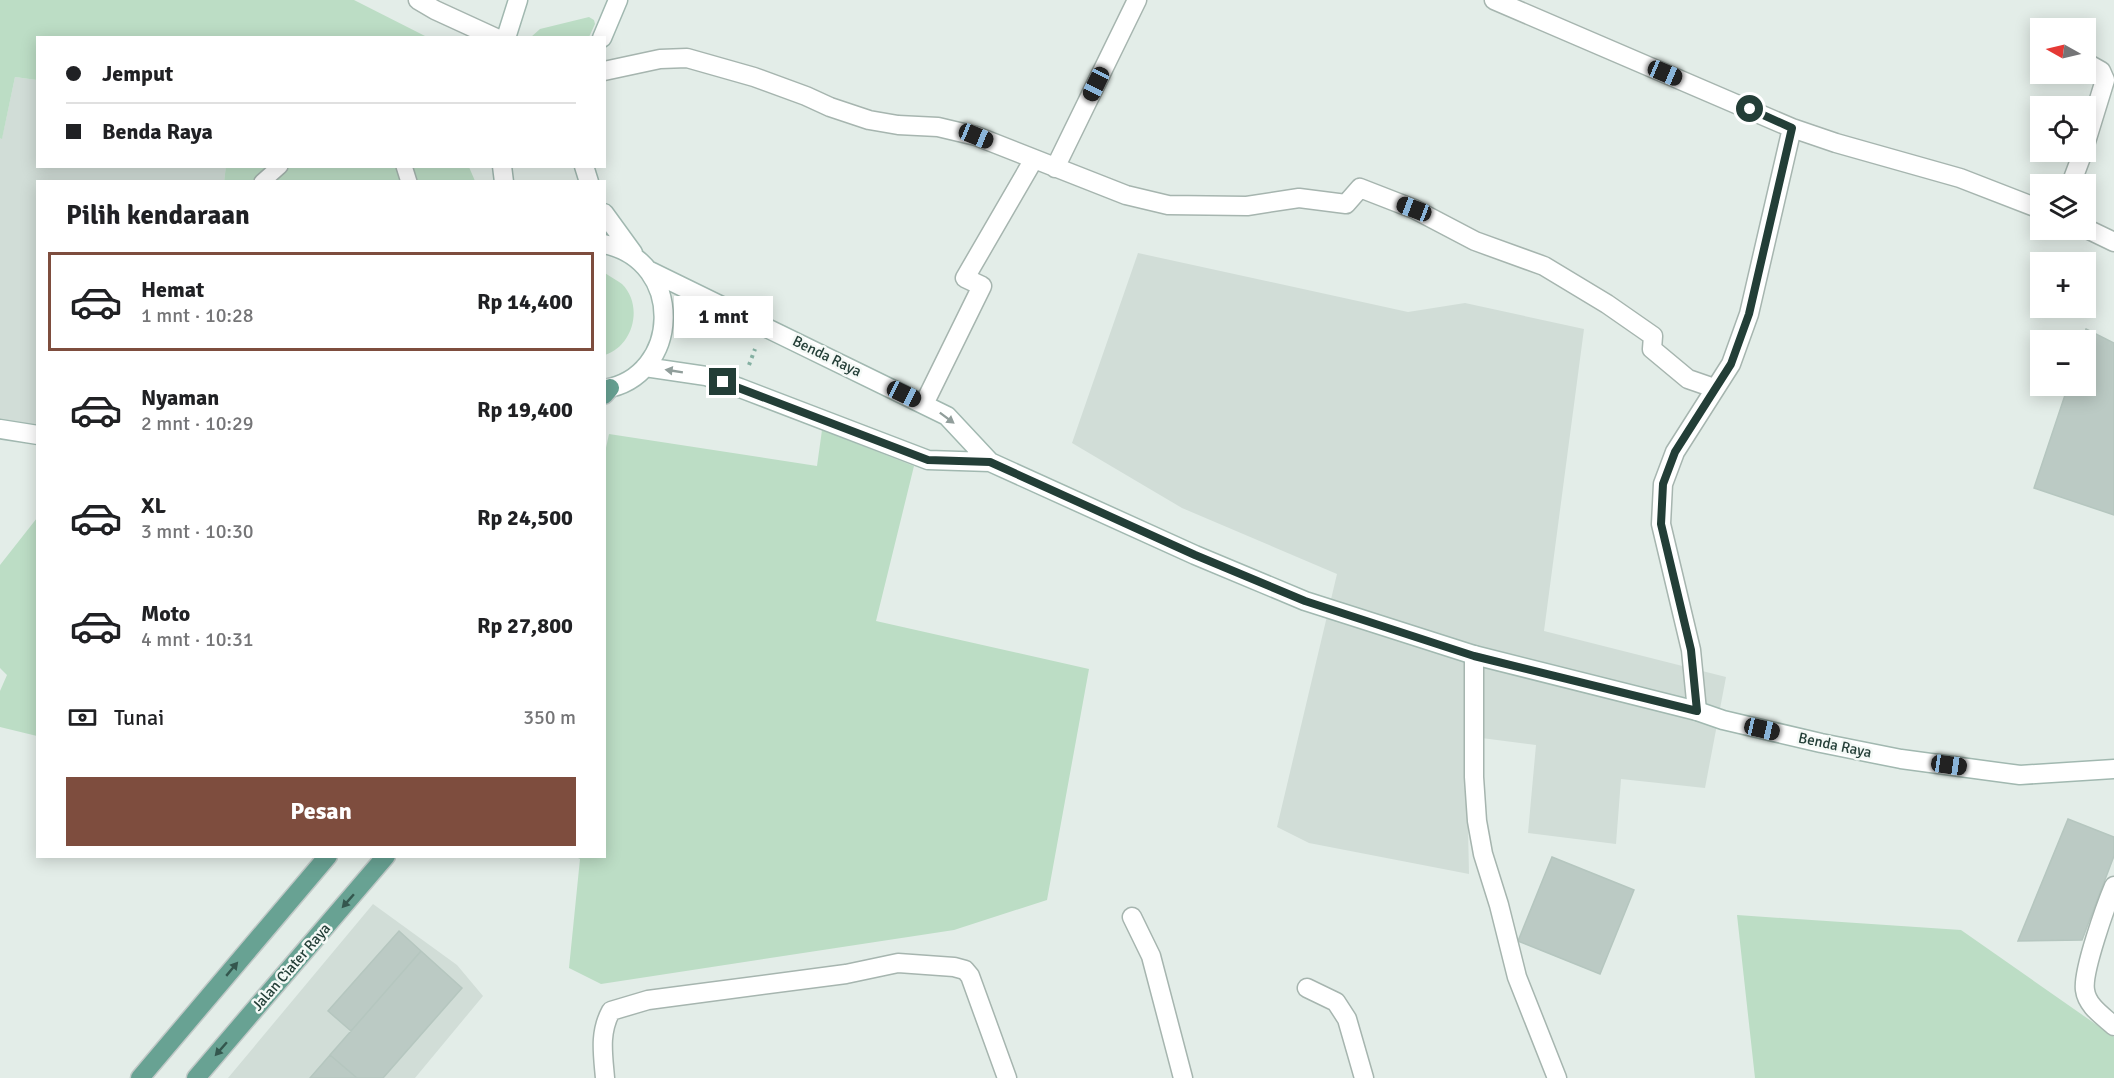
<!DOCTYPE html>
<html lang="id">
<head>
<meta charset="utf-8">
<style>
  :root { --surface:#fff; --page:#f6f6f6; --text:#202124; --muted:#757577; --line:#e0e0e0; --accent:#7e4d3e }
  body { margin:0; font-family:Signika,sans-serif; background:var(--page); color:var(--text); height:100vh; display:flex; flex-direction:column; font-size:22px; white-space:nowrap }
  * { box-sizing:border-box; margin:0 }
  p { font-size:20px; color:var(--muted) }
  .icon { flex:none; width:33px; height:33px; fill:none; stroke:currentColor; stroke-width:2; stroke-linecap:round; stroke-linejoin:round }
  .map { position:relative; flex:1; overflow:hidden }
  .side { position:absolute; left:36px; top:180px; width:570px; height:678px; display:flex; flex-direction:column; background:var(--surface); border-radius:0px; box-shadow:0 3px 15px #0003 }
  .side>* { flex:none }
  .top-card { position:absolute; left:36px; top:36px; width:570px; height:132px; border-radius:0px; box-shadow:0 3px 15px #0003; display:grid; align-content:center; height:132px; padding:0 30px; background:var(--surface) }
  .needle { width:39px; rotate:278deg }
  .tools { position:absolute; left:2030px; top:18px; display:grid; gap:12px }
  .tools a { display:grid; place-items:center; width:66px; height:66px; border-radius:0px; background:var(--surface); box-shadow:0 3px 15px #0003; font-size:30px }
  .end { position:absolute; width:27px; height:27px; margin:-14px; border:8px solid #233e37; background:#fff; box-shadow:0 0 0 3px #fff }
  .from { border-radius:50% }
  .bubble { position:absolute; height:42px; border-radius:0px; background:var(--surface); box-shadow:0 3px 15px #0003; font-size:20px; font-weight:800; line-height:42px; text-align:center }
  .car { position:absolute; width:18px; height:36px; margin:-18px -9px; border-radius:8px; box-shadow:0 0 4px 2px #0007; background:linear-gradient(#222 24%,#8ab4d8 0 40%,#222 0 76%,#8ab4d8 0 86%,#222 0) }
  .top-card b { display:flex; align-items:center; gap:21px; height:57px; font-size:22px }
  .top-card b+b { border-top:2px solid var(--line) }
  .top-card i { width:15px; height:15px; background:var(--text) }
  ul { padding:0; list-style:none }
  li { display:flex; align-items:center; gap:18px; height:99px; margin:0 12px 9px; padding:0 18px; border:3px solid transparent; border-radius:0px }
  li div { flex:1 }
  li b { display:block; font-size:22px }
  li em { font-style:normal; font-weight:800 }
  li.on { border-color:var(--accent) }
  li>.icon { width:54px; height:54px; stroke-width:1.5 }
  h2 { padding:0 30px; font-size:27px; line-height:72px }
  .pay { display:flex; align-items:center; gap:15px; height:66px; padding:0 30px; font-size:22px }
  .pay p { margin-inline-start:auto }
  .primary-button { display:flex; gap:12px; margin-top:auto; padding:12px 30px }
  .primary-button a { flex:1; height:69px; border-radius:0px; background:var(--accent); color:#fff; font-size:24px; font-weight:800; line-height:69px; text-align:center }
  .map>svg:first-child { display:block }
  .built { fill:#d1ddd7 }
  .green { fill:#bcddc5 }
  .building { fill:#bbcac4; stroke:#b5c6bf; stroke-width:1.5 }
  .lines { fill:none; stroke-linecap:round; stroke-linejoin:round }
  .lane-casing { stroke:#a6b5af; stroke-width:18 }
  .street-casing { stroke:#a6b5af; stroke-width:21 }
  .secondary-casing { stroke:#a1b8b0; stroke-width:21 }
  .primary-casing { stroke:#c1c9c7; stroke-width:21 }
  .path { stroke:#84b0a2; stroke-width:4; stroke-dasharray:3 4.5; stroke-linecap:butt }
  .lane { stroke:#fff; stroke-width:15 }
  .street { stroke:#fff; stroke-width:18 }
  .secondary { stroke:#fff; stroke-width:18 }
  .primary { stroke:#68a293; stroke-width:18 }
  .oneway { fill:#919e9b }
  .oneway2 { fill:#34574e }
  .route { stroke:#233e37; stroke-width:8 }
  .labels { text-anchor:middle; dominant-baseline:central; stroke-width:5; stroke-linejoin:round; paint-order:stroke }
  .street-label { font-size:15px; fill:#233e37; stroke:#f4f9f6 }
</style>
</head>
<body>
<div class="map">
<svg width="2114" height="1078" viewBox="0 0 2114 1078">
  <rect width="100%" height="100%" fill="#e3ede8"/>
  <path class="built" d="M 15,77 L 37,80 L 38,166 L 226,167 L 224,181 L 38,182 L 37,441 L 0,434 L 0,138 L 2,138 Z
    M 1138,253 L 1408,312 L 1465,303 L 1584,329 L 1544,631 L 1726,677 L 1705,788 L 1621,779 L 1616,844 L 1528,833 L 1536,745 L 1466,736 L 1469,874 L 1309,843 L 1277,827 L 1337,574 L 1182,508 L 1072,443 Z
    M 373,904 L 457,965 L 483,996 L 415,1078 L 228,1078 Z"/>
  <path class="green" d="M 0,0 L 354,0 L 427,37 L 38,38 L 37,80 L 15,77 L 2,139 L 0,138 Z
    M 589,17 L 594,20 L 595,24 L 589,37 L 531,37 L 540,29 Z
    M 226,166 L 469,167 L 475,181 L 224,182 Z
    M 605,273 C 610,277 617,280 622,284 C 644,306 633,346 605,355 Z
    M 822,430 L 914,466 L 876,621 L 1089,669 L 1047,900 L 954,930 L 601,984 L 569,968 L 580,859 L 576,857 L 604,856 L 604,457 L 609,434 L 817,466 Z
    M 37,518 L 37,736 L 0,727 L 0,691 L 7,675 L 0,668 L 0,565 Z
    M 1737,915 L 1961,930 L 2114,1037 L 2114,1078 L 1755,1078 Z"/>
  <path class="building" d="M 2086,329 L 2114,343 L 2114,515 L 2034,488 L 2068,386 L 2085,386 L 2085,340 L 2083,340 Z
    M 2068,819 L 2114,837 L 2114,856 L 2082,940 L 2018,941 Z
    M 1552,857 L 1634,890 L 1600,974 L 1518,941 Z
    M 399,931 L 421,951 L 351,1031 L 328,1011 Z
    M 421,951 L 462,988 L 383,1078 L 357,1078 L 330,1055 Z
    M 330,1055 L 357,1078 L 310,1078 Z"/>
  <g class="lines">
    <g class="lane-casing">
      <path id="lane" d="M 404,166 L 409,182
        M 262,182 L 280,166"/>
    </g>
    <g class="street-casing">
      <path id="street" d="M 418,0 L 435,10 L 496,38
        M 1494,0 L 1792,128 L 1836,143 L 1960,178 L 2040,209
        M 2085,62 L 2101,71 L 2105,80 L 2085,145
        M 604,71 L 660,59 L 687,58 L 754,77 L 806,96 L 830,107 L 869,120 L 898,125 L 938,127 L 976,136 L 1126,195 L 1168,205 L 1247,206 L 1299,198 L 1346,204 L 1360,188 L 1414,209 L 1475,241 L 1544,266 L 1607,304 L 1653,336 L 1652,349 L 1688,379 L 1714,388
        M 1055,168 L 1137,0
        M 2071,184 L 2083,152
        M 2085,228 L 2114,242
        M 924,404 L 982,286 L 965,278 L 1034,159
        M 1474,655 L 1474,777 L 1477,821 L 1483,854 L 1499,905 L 1517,977 L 1557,1078
        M 1697,711 L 1691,650 L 1661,524 L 1663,484 L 1675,452 L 1731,364 L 1749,314 L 1792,128
        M 2114,886 C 2106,905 2082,972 2085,990 C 2087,1006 2103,1016 2114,1026
        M 1132,917 L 1151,956 L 1183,1078
        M 1307,988 L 1336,1002 L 1347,1019 L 1364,1078
        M 605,1078 C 603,1054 599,1033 611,1011 L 648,1000 L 846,974 L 898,963 L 954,967 L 965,970 L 970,976 L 1007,1078"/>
    </g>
    <g class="secondary-casing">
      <path id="secondary" d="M 506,38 L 518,0
        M 602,38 L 618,0
        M 502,166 L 504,182
        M 584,166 L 589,182
        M 604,213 L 633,253
        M 604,244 C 686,261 681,377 604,389
        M 650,271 L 947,416 L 990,462 L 1195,555 L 1305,601 L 1474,655 L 1697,711 L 1723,720 L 1821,743 L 1901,759 L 2020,775 L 2114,769
        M 645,367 L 706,376 L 740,388 L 928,460 L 990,462
        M 0,429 L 38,435"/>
    </g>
    <g class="primary-casing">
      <path id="primary" d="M 604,395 L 610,388
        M 140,1078 L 328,856
        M 196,1078 L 386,856"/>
    </g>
    <path class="path" d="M 749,365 L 755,349"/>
    <use href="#lane" class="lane"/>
    <use href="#street" class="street"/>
    <use href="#secondary" class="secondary"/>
    <use href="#primary" class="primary"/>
  </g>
  <defs><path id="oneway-solid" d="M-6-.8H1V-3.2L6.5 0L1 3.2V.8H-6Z" transform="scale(1.5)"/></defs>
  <g class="oneway">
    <use href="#oneway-solid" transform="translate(674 371) rotate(-171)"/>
    <use href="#oneway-solid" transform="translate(947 418) rotate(37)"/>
  </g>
  <g class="oneway2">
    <use href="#oneway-solid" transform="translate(348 901) rotate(131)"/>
    <use href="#oneway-solid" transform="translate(232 969) rotate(-50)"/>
    <use href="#oneway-solid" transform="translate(221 1049) rotate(131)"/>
  </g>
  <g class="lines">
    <path class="route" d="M 723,382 L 928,460 L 990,462 L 1195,555 L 1305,601 L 1474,656 L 1697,711 L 1691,650 L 1661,524 L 1663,484 L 1675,452 L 1731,364 L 1749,314 L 1792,128 L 1750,109"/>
  </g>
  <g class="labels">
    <g class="street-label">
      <text transform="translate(827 356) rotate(26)">Benda Raya</text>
      <text transform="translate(1835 745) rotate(12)">Benda Raya</text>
      <text transform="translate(291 967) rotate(-49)">Jalan Ciater Raya</text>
    </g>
  </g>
</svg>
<div class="tools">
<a><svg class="needle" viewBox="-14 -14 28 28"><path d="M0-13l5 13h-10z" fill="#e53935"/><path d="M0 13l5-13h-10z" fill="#757577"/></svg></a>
<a><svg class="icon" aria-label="locate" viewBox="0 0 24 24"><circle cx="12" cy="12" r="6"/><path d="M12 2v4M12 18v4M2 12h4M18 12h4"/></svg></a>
<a><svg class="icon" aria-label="layers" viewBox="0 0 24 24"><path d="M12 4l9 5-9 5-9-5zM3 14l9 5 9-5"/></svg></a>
<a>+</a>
<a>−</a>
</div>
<i class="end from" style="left:1750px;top:109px"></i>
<i class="end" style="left:723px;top:382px"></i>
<div class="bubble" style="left:674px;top:296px;width:99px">1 mnt</div>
<i class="car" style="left:1665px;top:73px;rotate:113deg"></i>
<i class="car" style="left:1096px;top:84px;rotate:206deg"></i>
<i class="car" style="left:976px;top:136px;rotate:112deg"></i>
<i class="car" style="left:1414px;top:209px;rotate:291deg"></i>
<i class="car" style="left:904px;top:394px;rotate:116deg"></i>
<i class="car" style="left:1762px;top:729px;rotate:103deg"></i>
<i class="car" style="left:1949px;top:765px;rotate:98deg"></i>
<div class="top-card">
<b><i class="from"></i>Jemput</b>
<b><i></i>Benda Raya</b>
</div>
<section class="side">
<h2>Pilih kendaraan</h2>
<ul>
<li class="on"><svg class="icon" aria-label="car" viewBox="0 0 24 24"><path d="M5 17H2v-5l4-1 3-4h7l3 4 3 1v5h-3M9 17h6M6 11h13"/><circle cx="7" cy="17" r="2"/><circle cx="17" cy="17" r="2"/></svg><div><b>Hemat</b><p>1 mnt · 10:28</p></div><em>Rp 14,400</em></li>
<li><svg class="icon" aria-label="car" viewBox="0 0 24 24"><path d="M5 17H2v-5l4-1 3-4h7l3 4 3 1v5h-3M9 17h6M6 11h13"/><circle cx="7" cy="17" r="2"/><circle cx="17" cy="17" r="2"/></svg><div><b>Nyaman</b><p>2 mnt · 10:29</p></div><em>Rp 19,400</em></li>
<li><svg class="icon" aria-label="car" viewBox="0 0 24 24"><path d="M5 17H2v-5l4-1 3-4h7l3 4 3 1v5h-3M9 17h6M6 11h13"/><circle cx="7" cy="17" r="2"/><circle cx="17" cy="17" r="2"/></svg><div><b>XL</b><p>3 mnt · 10:30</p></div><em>Rp 24,500</em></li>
<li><svg class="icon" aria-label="car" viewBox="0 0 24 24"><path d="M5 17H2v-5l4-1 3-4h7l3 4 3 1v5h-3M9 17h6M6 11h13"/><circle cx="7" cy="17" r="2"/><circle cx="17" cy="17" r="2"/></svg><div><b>Moto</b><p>4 mnt · 10:31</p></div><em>Rp 27,800</em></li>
</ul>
<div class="pay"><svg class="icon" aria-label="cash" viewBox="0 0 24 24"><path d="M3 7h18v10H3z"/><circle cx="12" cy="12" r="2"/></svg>Tunai<p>350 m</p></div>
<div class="primary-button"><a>Pesan</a></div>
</section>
</div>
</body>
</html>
